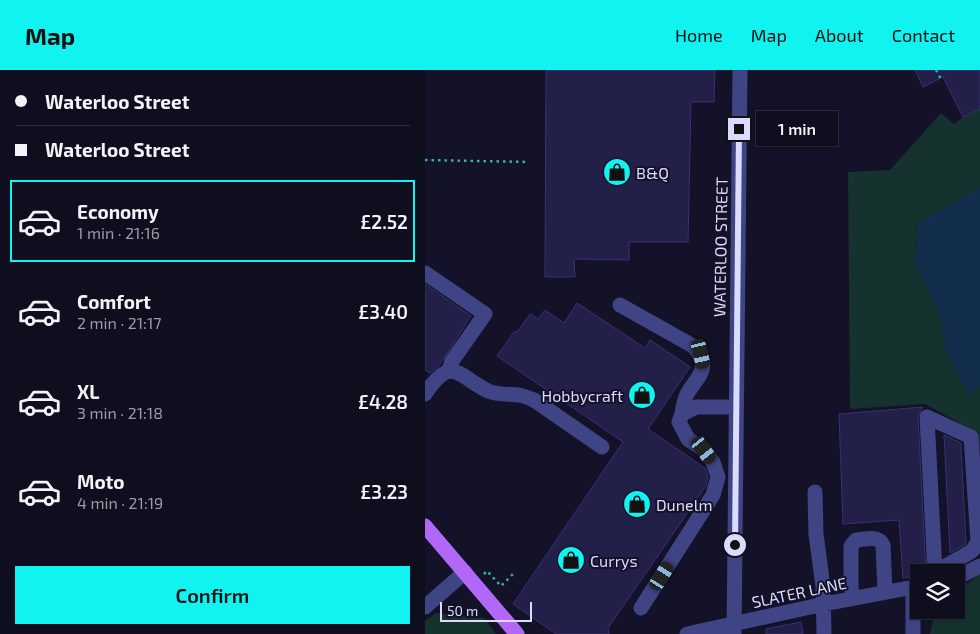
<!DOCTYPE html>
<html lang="en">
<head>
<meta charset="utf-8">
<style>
  :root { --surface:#0e0e1e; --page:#1c1c2b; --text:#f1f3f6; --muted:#9b9ca4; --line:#2e2e3c; --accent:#11f3f0 }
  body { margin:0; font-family:"Exo 2",sans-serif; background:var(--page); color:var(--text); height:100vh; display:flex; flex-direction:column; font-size:19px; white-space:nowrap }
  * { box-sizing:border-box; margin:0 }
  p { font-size:16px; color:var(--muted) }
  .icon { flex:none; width:28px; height:28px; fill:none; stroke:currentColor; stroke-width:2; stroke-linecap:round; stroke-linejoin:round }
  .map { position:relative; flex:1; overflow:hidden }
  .side { display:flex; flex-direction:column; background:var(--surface); width:425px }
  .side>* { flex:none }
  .guide { display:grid; align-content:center; height:110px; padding:0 15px; background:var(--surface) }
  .controls { position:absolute; left:485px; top:494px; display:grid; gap:10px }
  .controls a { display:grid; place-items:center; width:55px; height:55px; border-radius:0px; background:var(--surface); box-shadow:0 1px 4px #0004,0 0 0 1px var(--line); font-size:25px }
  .scale { position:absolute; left:15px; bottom:12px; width:92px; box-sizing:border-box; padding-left:5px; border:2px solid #dbdbfd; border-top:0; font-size:14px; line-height:18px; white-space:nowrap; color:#dbdbfd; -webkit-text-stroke:4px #131228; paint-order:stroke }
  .end { position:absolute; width:22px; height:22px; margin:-11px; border:6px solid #dbdbfd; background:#111; box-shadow:0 0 0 2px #111 }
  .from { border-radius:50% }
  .bubble { position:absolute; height:35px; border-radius:0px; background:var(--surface); box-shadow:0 1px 4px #0004,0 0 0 1px var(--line); font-size:16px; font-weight:600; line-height:35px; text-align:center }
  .car { position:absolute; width:15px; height:30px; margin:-15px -8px; border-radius:6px; box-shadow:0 0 4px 1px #0007; background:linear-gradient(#222 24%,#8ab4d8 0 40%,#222 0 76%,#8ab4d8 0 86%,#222 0) }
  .guide b { display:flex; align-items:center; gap:18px; height:48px; font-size:19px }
  .guide b+b { border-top:1px solid var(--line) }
  .guide i { width:12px; height:12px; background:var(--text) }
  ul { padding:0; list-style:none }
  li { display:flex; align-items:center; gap:15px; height:82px; margin:0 10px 8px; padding:0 5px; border:2px solid transparent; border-radius:0px }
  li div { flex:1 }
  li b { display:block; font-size:19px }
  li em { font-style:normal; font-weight:600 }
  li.current { border-color:var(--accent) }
  li>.icon { width:45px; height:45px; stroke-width:1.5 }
  .button { display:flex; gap:10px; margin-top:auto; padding:10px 15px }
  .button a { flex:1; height:58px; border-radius:0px; background:var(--accent); color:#111; font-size:20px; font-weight:600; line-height:58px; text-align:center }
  header { display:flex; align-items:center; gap:30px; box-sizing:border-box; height:70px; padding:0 25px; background:var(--accent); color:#111 }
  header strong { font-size:24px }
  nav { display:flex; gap:28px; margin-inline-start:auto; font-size:18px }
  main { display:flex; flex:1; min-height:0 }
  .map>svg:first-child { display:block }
  .green { fill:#15322e }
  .water { fill:#122e4c }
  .building { fill:#221f48; stroke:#373273 }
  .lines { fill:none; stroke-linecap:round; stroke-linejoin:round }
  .path { stroke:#37b59f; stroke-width:2.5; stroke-dasharray:2.5 4; stroke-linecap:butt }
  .minor { stroke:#3f4485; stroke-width:15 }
  .major { stroke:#b168f7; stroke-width:15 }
  .route { stroke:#dbdbfd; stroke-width:6 }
  .labels { text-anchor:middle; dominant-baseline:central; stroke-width:4; stroke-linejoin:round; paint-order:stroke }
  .poi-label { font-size:16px; fill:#dbdbfd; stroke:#131228; text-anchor:start }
  .street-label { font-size:16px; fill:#dbdbfd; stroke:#131228 }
</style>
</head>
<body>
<header>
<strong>Map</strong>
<nav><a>Home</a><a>Map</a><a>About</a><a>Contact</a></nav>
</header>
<main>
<section class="side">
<div class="guide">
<b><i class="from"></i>Waterloo Street</b>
<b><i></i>Waterloo Street</b>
</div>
<ul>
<li class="current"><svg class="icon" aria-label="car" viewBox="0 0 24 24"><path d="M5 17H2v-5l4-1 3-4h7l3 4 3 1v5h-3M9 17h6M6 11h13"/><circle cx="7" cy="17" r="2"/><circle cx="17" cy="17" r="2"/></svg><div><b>Economy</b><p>1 min · 21:16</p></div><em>£2.52</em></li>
<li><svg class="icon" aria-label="car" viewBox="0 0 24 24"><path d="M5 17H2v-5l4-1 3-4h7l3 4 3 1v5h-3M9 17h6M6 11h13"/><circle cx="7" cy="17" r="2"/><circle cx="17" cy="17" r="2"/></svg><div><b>Comfort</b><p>2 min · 21:17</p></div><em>£3.40</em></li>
<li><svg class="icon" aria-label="car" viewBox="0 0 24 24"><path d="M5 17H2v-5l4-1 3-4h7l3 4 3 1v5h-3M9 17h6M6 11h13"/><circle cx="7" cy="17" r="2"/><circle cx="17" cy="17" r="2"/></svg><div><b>XL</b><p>3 min · 21:18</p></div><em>£4.28</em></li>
<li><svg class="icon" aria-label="car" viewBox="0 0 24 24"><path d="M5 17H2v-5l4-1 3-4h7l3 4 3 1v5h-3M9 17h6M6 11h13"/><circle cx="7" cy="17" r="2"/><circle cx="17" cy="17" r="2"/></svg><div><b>Moto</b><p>4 min · 21:19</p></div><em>£3.23</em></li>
</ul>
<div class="button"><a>Confirm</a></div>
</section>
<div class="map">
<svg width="555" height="564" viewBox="0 0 555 564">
  <rect width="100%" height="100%" fill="#131228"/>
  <path class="green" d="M 555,39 L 555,117 L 493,154 L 490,193 L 513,239 L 521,280 L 544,324 L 555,315 L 555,385 L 553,363 L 500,334 L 425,339 L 423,102 L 465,100 L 516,43 L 529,54 L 538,47 Z
    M 555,504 L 555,564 L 505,564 L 510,540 L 531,540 L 531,518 L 540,515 Z
    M 11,543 L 59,548 L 71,564 L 0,564 L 0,551 Z"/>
  <path class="water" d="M 555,117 L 555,315 L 544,325 L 521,280 L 513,239 L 490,193 L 493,154 Z"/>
  <path class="building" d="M 121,0 L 290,0 L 289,32 L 266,32 L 263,172 L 204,172 L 204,190 L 149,189 L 150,207 L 120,207 Z
    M 490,0 L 555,0 L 555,39 L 538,47 L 518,7 L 498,17 Z
    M 0,214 L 46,246 L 14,296 L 5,303 L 0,300 Z
    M 152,233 L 220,278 L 225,270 L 265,297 L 223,359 L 280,398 L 283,407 L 281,416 L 183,558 L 184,564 L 131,564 L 88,534 L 198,372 L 72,286 L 89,262 L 93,261 L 105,244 L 113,249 L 120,240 L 139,253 Z
    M 498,337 L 493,347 L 501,502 L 494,502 L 494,505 L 478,508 L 474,450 L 418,454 L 414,344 Z
    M 519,365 L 536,373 L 536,375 L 541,474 L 525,483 Z
    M 376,552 L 378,564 L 341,564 L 341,559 Z"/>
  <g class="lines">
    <path class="path" d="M 511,0 L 516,9
      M 0,90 L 104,92
      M 59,504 L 62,501 L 76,516 L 89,503"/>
    <path class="minor" d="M 0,203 L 60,244 L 27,291 L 24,301
      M 195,235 L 268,276 C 288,298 273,305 262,324 C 259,330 258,337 257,344
      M 0,324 C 27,284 33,306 63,321 C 72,325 84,324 94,325 C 99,326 104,328 109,330 L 177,377
      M 390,422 L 391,464 L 398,516 L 399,564
      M 510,502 L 502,347 L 546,367 L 553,472 L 547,481 L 510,502
      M 531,508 L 555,496
      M 488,517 L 488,564
      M 428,528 L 426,517 L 426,476 L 431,470 C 441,469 453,465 458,475 L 460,522
      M 0,537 L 40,502
      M 216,538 L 288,425 L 293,407 L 288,392 L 279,380 L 263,369 L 254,352 L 257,344 L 271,337 L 311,337
      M 262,564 L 399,534 L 494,516
      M 309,564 L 315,0"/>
    <path class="major" d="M 0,456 L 92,564"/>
  </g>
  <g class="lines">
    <path class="route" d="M 310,475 L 314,59"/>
  </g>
  <defs>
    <g id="shop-disc" transform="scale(1.4375)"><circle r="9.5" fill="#11f3f0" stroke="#131228"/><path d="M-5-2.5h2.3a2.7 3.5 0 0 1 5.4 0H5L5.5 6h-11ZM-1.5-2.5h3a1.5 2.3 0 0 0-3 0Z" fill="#111"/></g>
  </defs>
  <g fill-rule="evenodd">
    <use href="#shop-disc" x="192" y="102"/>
    <use href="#shop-disc" x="217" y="325"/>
    <use href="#shop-disc" x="212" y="434"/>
    <use href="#shop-disc" x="146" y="490"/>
  </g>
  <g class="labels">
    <g class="poi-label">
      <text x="211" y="102">B&amp;Q</text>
      <text x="198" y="325" text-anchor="end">Hobbycraft</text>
      <text x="231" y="434">Dunelm</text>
      <text x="165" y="490">Currys</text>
    </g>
    <g class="street-label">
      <text transform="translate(295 177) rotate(-89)">WATERLOO STREET</text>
      <text transform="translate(374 522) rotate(-12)">SLATER LANE</text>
    </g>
  </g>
</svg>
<div class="controls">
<a><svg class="icon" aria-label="layers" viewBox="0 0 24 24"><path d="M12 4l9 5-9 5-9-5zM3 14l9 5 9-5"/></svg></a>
</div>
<div class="scale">50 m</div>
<i class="end from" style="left:310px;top:475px"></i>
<i class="end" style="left:314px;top:59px"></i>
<div class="bubble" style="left:331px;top:41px;width:82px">1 min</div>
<i class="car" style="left:276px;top:284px;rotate:167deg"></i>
<i class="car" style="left:279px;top:380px;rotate:143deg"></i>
<i class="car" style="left:237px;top:506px;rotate:32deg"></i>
</div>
</main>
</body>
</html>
